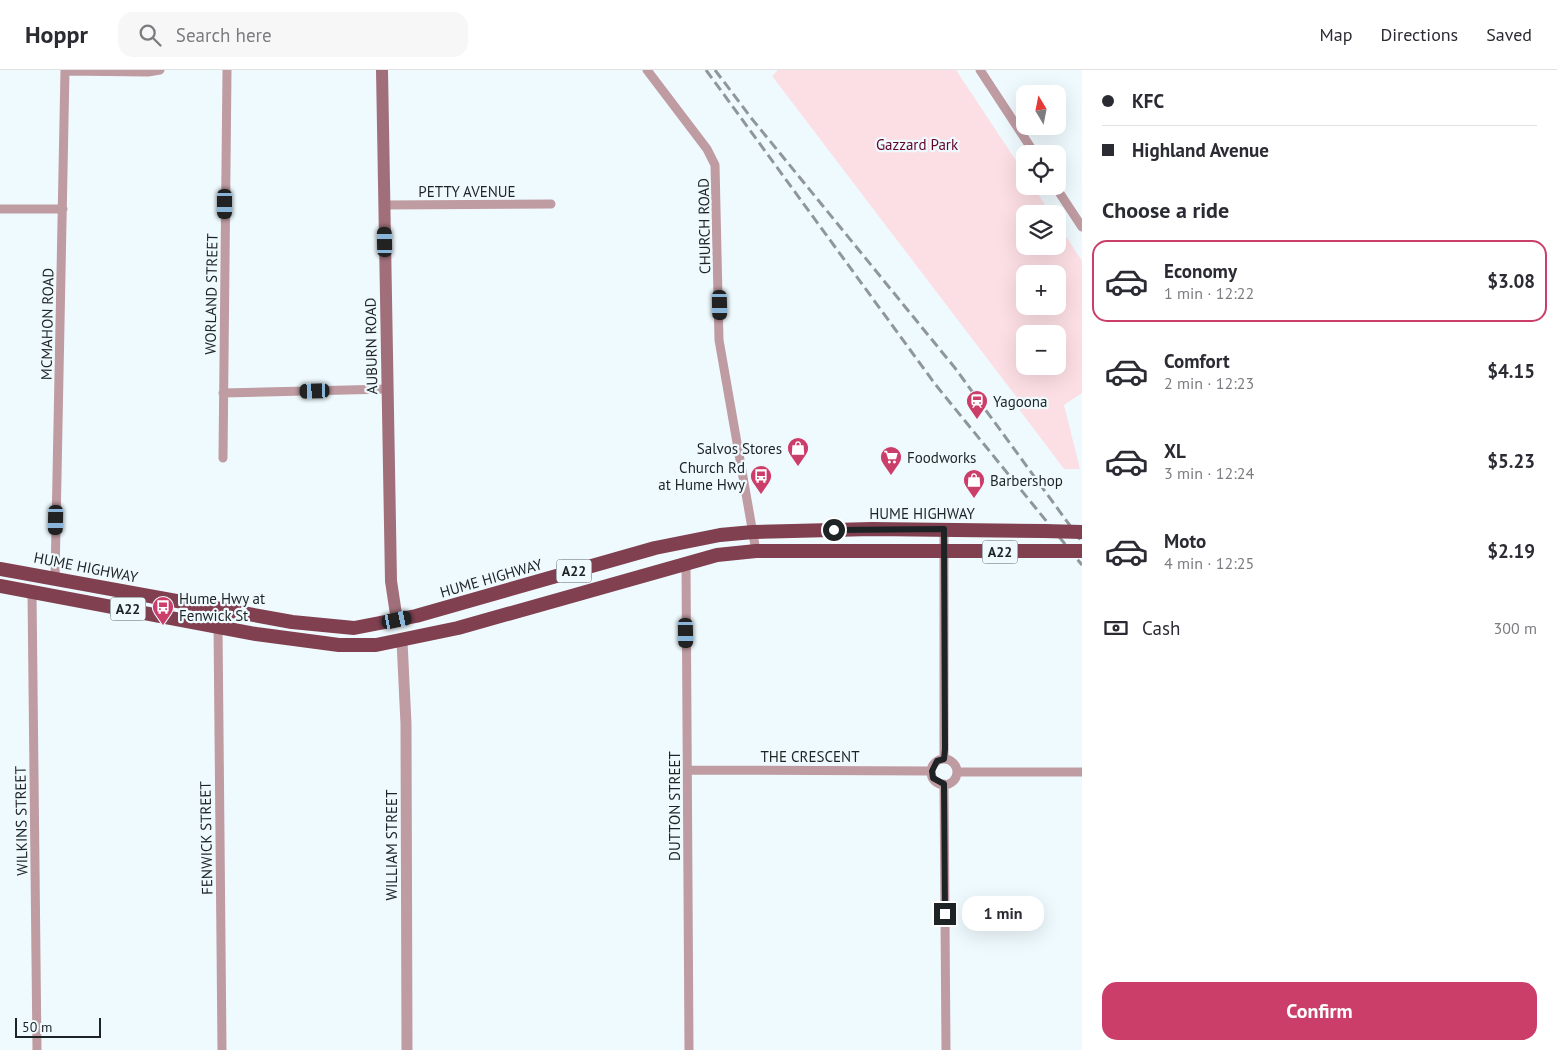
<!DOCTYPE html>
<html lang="en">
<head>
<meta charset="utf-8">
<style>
  :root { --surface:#fff; --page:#f7f7f7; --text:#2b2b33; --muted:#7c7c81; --line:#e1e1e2; --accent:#cc3e6a }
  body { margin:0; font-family:"PT Sans",sans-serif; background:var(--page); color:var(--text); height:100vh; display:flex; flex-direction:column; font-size:19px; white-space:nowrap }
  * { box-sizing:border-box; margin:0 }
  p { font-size:16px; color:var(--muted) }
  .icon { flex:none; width:28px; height:28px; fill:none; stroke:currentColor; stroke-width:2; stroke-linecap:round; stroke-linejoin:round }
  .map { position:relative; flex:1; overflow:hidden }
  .sheet { display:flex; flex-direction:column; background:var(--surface); width:475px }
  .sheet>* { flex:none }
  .banner { display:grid; align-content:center; height:110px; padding:0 20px; background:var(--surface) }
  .needle { width:32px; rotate:350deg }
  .controls { position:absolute; left:1016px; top:15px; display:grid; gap:10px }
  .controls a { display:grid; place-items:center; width:50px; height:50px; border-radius:10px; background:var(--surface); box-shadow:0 5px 20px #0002; font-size:25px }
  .scale { position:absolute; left:15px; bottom:12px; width:86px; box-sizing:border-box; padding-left:5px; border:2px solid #1e2325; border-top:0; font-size:14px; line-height:18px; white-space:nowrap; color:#1e2325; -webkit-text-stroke:4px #effafe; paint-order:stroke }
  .end { position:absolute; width:22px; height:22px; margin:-11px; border:6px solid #1e2325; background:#fff; box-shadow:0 0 0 2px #fff }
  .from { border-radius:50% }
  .bubble { position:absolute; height:35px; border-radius:15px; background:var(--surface); box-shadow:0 5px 20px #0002; font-size:16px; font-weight:600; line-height:35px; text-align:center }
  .car { position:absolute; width:15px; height:30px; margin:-15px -8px; border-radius:6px; box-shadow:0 0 4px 1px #0007; background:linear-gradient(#222 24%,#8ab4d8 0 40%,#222 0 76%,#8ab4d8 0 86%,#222 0) }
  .banner b { display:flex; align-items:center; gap:18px; height:48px; font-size:19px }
  .banner b+b { border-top:1px solid var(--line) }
  .banner i { width:12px; height:12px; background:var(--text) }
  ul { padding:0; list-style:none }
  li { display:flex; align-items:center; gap:15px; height:82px; margin:0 10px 8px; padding:0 10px; border:2px solid transparent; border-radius:15px }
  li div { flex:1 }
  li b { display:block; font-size:19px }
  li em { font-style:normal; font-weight:600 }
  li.on { border-color:var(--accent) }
  li>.icon { width:45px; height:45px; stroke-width:1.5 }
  h2 { padding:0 20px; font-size:22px; line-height:60px }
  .pay { display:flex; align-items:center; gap:12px; height:55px; padding:0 20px; font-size:19px }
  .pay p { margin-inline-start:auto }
  .button { display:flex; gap:10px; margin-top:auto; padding:10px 20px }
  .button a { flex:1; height:58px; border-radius:15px; background:var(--accent); color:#fff; font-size:20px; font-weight:600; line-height:58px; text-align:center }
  header { display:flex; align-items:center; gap:30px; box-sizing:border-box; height:70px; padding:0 25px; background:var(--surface); border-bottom:1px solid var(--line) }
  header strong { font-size:24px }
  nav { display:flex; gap:28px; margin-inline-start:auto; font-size:18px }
  .search { width:350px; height:45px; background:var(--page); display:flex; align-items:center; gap:12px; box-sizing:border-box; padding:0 18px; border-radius:15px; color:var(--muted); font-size:19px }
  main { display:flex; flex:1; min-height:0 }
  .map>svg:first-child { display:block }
  .green { fill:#fcdfe4; fill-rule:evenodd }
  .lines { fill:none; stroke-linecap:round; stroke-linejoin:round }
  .minor { stroke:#bf9ba2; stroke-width:9 }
  .tertiary { stroke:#bf9ba2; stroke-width:11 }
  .secondary { stroke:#a16f79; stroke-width:12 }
  .trunk { stroke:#804050; stroke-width:14 }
  .rail { stroke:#8f979a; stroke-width:3; stroke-dasharray:10 5; stroke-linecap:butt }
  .trunk-bridge { stroke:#804050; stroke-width:14 }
  .route { stroke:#1e2325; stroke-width:6 }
  .labels { text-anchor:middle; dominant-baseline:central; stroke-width:4.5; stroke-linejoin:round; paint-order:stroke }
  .shield { fill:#effafe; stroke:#5d6466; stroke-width:1 }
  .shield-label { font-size:14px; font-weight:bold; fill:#1e2325 }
  .park-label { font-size:15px; fill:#620329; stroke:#effafe }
  .street-label { font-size:15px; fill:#1e2325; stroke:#effafe }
  .poi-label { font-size:15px; fill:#1e2325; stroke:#effafe; text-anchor:start }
</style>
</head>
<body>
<header>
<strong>Hoppr</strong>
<div class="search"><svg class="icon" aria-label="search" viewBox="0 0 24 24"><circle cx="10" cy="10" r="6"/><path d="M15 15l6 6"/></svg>Search here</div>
<nav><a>Map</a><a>Directions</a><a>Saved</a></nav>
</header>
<main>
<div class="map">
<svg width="1082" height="980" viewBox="0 0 1082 980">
  <rect width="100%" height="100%" fill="#effafe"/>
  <path class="green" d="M 778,0 L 956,0 L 1025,104 L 1025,116 L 1033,116 L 1051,144 L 1025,144 L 1025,176 L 1058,176 L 1058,154 L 1082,191 L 1082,323 L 1064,335 L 1080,399 L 1064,399 L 1018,338 L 1021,333 L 772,6 ZM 1025,204 L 1058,204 L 1058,236 L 1025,236 ZM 1025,264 L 1058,264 L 1058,296 L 1025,296 Z"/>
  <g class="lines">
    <path class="minor" d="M 647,0 L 707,79 L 715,95 L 719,270 L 756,481
      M 980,0 L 1035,84
      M 65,1 L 148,2 L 160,0
      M 1055,116 L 1082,157
      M 384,135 L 551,134
      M 0,139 L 63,139
      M 223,323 L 388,319
      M 223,388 L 227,0
      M 686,493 L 689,980
      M 55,508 L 65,0
      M 32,522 L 37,980
      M 218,555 L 222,980
      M 944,689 L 944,459
      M931 702a13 13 0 1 1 26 0a13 13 0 1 1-26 0Z
      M 688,700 L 931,701
      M 957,702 L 1082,702
      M 944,714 L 946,980"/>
    <path class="tertiary" d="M 402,571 L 406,654 L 407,980"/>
    <path class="secondary" d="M 382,0 L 391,511 L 397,551"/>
    <path class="trunk" d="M 0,499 L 292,552 L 354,558 L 416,546 L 655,478 L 720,465 L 753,462 L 872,459 L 1044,461
      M 0,516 L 256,564 L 339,575 L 376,575 L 458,558 L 717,485 L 756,481 L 1055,481"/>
    <path class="rail" d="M 706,0 L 935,314 L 1082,495
      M 715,0 L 752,49 L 955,298 L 1082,472"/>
    <path class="trunk-bridge" d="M 1044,461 L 1082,462
      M 1055,481 L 1082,481"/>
  </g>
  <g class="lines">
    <path class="route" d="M 834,460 L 944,459 L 945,679 L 944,689 L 937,691 L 932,701 L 933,708 L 944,714 L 945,844"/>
  </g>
  <defs>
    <g id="station-pin" transform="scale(1.125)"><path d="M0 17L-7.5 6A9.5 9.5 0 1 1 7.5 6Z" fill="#cc3e6a" stroke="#effafe"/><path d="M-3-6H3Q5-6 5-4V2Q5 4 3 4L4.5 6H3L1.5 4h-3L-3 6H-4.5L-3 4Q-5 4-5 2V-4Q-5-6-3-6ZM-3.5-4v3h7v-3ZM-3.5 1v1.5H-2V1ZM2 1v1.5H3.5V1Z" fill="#fff"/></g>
    <g id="shop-pin" transform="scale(1.125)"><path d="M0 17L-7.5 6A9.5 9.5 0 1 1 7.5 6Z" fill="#cc3e6a" stroke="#effafe"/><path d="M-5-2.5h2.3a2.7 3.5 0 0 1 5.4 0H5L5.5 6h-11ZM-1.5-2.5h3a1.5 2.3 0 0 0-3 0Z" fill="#fff"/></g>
    <g id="supermarket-pin" transform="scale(1.125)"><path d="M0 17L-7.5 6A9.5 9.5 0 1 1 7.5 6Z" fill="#cc3e6a" stroke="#effafe"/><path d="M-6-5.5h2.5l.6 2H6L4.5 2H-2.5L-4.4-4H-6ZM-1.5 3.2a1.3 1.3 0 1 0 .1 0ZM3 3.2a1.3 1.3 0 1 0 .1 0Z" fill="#fff"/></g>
    <g id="bus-pin" transform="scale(1.125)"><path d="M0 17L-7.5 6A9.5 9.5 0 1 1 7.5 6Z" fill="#cc3e6a" stroke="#effafe"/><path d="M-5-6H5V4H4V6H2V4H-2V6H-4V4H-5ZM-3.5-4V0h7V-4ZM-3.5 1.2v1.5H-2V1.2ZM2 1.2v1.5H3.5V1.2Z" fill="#fff"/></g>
  </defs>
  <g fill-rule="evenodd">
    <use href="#station-pin" x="977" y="331"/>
    <use href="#shop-pin" x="798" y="378"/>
    <use href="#supermarket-pin" x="891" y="387"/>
    <use href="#bus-pin" x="761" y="406"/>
    <use href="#shop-pin" x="974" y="410"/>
    <use href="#bus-pin" x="163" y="537"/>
  </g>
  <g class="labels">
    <g class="shield">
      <rect x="982.5" y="470.5" width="35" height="23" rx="4"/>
      <rect x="556.5" y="489.5" width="35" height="23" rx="4"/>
      <rect x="110.5" y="527.5" width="35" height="23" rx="4"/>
    </g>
    <g class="shield-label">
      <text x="1000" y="482">A22</text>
      <text x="574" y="501">A22</text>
      <text x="128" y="539">A22</text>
    </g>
    <g class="park-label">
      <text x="917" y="74">Gazzard Park</text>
    </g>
    <g class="street-label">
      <text x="467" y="121">PETTY AVENUE</text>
      <text transform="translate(704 156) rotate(-91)">CHURCH ROAD</text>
      <text transform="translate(211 224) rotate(-89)">WORLAND STREET</text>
      <text transform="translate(47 254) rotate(-89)">MCMAHON ROAD</text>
      <text transform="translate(371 276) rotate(-91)">AUBURN ROAD</text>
      <text x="922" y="443">HUME HIGHWAY</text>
      <text transform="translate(86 497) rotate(11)">HUME HIGHWAY</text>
      <text transform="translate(491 508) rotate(-16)">HUME HIGHWAY</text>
      <text x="810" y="686">THE CRESCENT</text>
      <text transform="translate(674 736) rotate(-90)">DUTTON STREET</text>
      <text transform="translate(21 751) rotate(-91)">WILKINS STREET</text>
      <text transform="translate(206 768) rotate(-91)">FENWICK STREET</text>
      <text transform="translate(391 775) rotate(-90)">WILLIAM STREET</text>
    </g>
    <g class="poi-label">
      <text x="993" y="331">Yagoona</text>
      <text x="782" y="378" text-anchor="end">Salvos Stores</text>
      <text x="907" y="387">Foodworks</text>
      <text x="745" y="397" text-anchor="end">Church Rd<tspan x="745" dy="17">at Hume Hwy</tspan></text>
      <text x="990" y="410">Barbershop</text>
      <text x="179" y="528">Hume Hwy at<tspan x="179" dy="17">Fenwick St</tspan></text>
    </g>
  </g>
</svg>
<div class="controls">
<a><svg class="needle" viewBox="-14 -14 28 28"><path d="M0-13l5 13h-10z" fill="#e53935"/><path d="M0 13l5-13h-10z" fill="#7c7c81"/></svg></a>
<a><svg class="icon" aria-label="locate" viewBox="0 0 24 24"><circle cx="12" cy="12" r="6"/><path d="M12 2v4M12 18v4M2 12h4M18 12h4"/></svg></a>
<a><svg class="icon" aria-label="layers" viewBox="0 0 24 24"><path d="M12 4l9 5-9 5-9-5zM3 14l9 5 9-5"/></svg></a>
<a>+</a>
<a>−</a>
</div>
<div class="scale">50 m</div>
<i class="end from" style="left:834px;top:460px"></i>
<i class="end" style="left:945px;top:844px"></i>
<div class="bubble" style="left:962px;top:826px;width:82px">1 min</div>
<i class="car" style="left:225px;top:134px;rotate:180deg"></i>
<i class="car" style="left:385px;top:172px;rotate:359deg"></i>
<i class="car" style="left:720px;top:235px;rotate:179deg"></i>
<i class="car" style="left:315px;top:321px;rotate:268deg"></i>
<i class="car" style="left:56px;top:450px;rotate:181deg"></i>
<i class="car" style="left:397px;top:550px;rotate:78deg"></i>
<i class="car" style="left:686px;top:563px;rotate:179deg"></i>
</div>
<section class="sheet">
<div class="banner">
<b><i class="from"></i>KFC</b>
<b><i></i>Highland Avenue</b>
</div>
<h2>Choose a ride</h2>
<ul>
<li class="on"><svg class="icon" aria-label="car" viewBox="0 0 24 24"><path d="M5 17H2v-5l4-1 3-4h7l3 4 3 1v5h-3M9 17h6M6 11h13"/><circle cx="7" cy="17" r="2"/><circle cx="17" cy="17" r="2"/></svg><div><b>Economy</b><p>1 min · 12:22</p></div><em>$3.08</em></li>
<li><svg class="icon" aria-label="car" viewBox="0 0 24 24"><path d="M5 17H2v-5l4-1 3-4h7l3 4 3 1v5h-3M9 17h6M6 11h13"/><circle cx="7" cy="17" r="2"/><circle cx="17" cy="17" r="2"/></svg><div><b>Comfort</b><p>2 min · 12:23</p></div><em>$4.15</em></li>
<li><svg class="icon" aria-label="car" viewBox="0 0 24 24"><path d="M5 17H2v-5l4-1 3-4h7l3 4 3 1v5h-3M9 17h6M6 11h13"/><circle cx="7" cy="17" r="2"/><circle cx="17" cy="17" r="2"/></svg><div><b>XL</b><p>3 min · 12:24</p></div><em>$5.23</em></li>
<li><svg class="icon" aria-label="car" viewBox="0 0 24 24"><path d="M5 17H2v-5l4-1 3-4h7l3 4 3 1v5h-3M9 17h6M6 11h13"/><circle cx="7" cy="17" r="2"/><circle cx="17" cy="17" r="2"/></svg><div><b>Moto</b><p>4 min · 12:25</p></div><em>$2.19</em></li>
</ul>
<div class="pay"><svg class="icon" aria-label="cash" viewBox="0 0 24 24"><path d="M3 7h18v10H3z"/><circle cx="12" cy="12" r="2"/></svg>Cash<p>300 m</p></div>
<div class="button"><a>Confirm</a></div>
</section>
</main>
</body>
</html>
